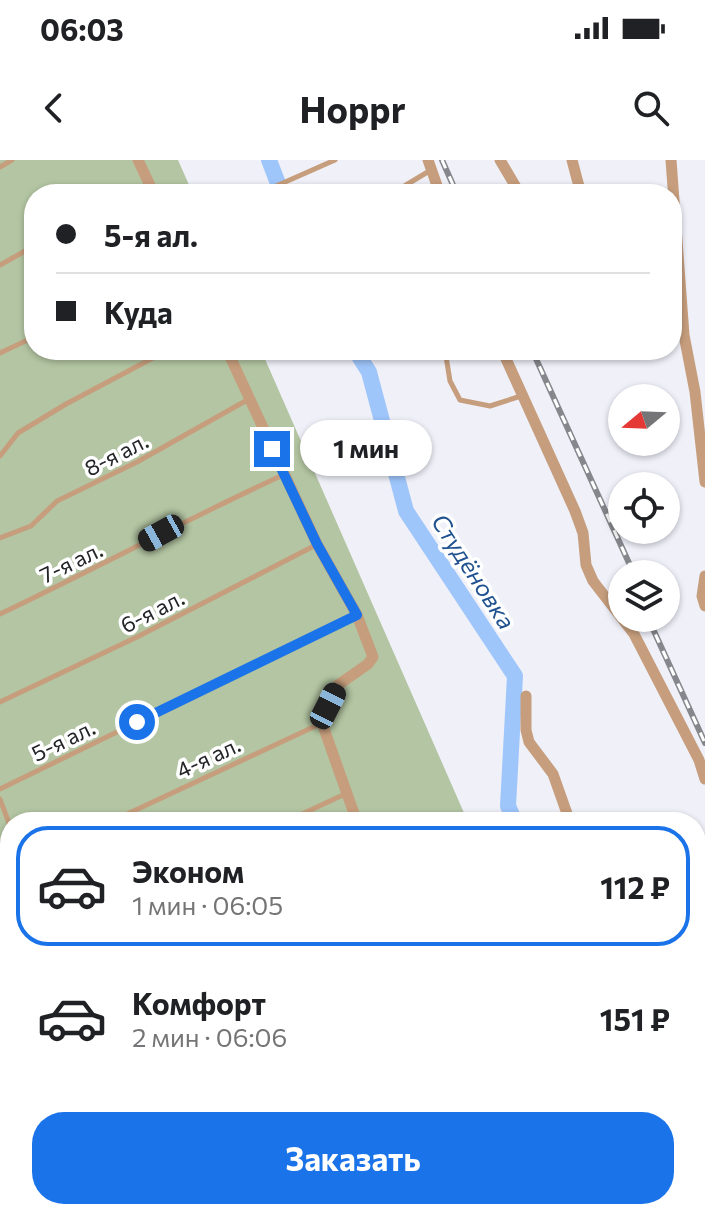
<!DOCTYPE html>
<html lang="ru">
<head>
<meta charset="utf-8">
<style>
  :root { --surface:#fff; --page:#f6f6f6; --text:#202124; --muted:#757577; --line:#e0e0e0; --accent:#1a73e8 }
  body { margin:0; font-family:Commissioner,sans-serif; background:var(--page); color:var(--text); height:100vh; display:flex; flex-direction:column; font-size:30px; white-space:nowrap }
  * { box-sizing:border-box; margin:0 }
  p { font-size:26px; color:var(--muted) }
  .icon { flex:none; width:44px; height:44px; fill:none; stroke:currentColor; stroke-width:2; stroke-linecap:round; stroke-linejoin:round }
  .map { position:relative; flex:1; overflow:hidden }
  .sheet { position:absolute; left:0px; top:652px; width:706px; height:408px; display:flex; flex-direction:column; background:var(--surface); border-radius:32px 32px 0 0; box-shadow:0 2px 6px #0004 }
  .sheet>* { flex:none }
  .banner { position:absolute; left:24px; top:24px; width:658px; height:176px; border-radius:32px; box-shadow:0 2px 6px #0004; display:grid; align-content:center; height:176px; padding:0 32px; background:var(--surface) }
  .needle { width:52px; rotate:251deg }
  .buttons { position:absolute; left:608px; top:224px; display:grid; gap:16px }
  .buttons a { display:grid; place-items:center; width:72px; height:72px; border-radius:50%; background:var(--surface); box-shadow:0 2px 6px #0004; font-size:40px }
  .end { position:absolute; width:36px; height:36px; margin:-18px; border:10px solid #1a73e8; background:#fff; box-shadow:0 0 0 4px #fff }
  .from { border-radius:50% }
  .bubble { position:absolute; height:56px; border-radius:28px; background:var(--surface); box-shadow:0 2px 6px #0004; font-size:26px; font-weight:700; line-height:56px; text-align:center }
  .car { position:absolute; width:24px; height:48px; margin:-24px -12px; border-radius:10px; box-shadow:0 0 6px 2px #0007; background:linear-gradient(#222 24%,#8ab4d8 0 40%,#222 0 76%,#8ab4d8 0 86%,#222 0) }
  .banner b { display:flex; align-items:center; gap:28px; height:76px; font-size:30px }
  .banner b+b { border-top:2px solid var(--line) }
  .banner i { width:20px; height:20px; background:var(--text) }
  ul { padding:14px 0 0; list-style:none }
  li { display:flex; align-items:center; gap:24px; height:120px; margin:0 16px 12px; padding:0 16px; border:4px solid transparent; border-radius:32px }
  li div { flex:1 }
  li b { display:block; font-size:30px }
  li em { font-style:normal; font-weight:700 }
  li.active { border-color:var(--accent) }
  li>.icon { width:72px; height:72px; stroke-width:1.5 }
  .button { display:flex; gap:16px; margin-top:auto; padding:16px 32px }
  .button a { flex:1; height:92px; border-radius:32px; background:var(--accent); color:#fff; font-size:32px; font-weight:700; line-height:92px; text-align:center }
  .status { display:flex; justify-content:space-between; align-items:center; height:56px; padding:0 40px; background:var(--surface); direction:ltr }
  .status svg { height:22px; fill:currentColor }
  header { display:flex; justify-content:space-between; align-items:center; height:104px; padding:0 32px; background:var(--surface); font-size:36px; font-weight:700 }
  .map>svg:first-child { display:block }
  .green { fill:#b3c5a2 }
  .water { fill:#9fc6fb }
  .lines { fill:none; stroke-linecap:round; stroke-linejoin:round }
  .river { stroke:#9fc6fb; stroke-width:16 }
  .lane { stroke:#c69e7d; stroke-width:5 }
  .street { stroke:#c69e7d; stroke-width:11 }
  .rail-casing { stroke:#86878c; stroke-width:6 }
  .rail { stroke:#fff; stroke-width:3; stroke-dasharray:9; stroke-linecap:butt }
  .route { stroke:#1a73e8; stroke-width:10 }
  .labels { text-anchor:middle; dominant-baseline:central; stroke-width:7; stroke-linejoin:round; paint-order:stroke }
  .street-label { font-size:22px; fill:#232427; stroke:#fff }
  .water-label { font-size:24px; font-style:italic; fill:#20518f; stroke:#fff }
</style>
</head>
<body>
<div class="status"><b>06:03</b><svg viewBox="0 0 49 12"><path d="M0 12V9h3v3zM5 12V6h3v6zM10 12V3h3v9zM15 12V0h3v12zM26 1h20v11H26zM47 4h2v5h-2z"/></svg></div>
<header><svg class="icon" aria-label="back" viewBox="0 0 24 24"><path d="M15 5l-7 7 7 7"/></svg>Hoppr<svg class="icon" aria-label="search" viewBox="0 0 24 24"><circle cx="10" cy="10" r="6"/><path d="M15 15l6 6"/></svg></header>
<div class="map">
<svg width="705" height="1060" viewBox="0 0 705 1060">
  <rect width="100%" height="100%" fill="#eff0f8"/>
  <path class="green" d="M 0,0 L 178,0 L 193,34 L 34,34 L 34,190 L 261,190 L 468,662 L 10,662 L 10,1050 L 620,1050 L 623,1060 L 0,1060 Z"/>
  <path class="water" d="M 696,996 L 705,1019 L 705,1060 L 636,1060 L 632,1050 L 696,1050 Z"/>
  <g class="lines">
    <path class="river" d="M 269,0 L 282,34
      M 355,190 L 369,212 L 406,351 L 515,516 L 508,646 L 515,662"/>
    <path class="lane" d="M 0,7 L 12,0
      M 129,34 L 148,24
      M 258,34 L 335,0
      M 391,34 L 431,10
      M 0,105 L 34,86
      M 445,190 L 450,221 L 460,240 L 490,246 L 521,236
      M 0,193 L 34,177
      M 0,296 L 18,273 L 66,244 L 168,190
      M 0,378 L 31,366 L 57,341 L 137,302 L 249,239
      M 0,454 C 95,409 187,359 283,315
      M 0,542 L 137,477 L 316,385
      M 0,629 L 355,456
      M 0,639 L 10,666
      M 110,662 L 322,563
      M 285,662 L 345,634
      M 0,720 L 10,714
      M 0,808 L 10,802
      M 0,858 L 10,884
      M 0,897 L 10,889
      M 0,985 L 10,979
      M 374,1050 L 378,1060
      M 470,1050 L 473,1060
      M 256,1060 L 273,1050"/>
    <path class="street" d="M 138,0 L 154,34
      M 428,0 L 440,34
      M 500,0 L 520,34
      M 572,0 L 581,34
      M 671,0 L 684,175 L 695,232 L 705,322
      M 227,190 L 317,384 L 357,455 L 373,497 L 368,504 L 338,525 L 322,563 L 357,662
      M 502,190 L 575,351 L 583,373 L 586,405 L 593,421 L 634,474 L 699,600 L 705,619
      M 705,416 L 702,436 L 705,446
      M 526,536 L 526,570 L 529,582 L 553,614 L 570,662
      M 705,702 L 705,716
      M 299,1050 L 302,1060
      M 50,1060 L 66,1050"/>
    <g class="rail-casing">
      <path id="rail" d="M 442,0 L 457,34
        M 532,190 L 634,414
        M 648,458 L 705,583"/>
    </g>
    <use href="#rail" class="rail"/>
  </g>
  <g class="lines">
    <path class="route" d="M 137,562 L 357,455 L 317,384 L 272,289"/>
  </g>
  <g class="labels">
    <g class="street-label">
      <text transform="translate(116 294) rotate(-27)">8-я ал.</text>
      <text transform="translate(71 402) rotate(-26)">7-я ал.</text>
      <text transform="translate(152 451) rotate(-27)">6-я ал.</text>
      <text transform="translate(63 580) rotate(-26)">5-я ал.</text>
      <text transform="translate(208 597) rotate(-25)">4-я ал.</text>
    </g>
    <g class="water-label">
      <text transform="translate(474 411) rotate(57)">Студёновка</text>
    </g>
  </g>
</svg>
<div class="buttons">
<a><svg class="needle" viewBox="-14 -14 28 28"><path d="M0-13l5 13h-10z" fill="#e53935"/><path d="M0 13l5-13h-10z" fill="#757577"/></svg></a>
<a><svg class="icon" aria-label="locate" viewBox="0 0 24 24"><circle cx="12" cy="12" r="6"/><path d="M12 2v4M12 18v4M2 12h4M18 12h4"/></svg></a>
<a><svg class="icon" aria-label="layers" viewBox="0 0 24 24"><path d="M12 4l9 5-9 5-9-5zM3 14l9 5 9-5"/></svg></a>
</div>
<i class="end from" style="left:137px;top:562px"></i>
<i class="end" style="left:272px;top:289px"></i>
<div class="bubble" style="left:300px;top:260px;width:132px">1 мин</div>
<i class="car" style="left:161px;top:373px;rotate:241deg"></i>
<i class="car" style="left:328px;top:546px;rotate:27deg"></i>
<div class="banner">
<b><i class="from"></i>5-я ал.</b>
<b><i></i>Куда</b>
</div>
<section class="sheet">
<ul>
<li class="active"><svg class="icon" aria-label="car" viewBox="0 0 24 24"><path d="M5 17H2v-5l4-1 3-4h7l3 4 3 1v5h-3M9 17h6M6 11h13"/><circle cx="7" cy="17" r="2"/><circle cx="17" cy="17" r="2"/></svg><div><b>Эконом</b><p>1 мин · 06:05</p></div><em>112 ₽</em></li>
<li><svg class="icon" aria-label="car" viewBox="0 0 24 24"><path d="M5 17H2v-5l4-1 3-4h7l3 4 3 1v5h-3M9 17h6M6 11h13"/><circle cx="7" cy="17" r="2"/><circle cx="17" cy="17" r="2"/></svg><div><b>Комфорт</b><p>2 мин · 06:06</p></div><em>151 ₽</em></li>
</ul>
<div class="button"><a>Заказать</a></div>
</section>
</div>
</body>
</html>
